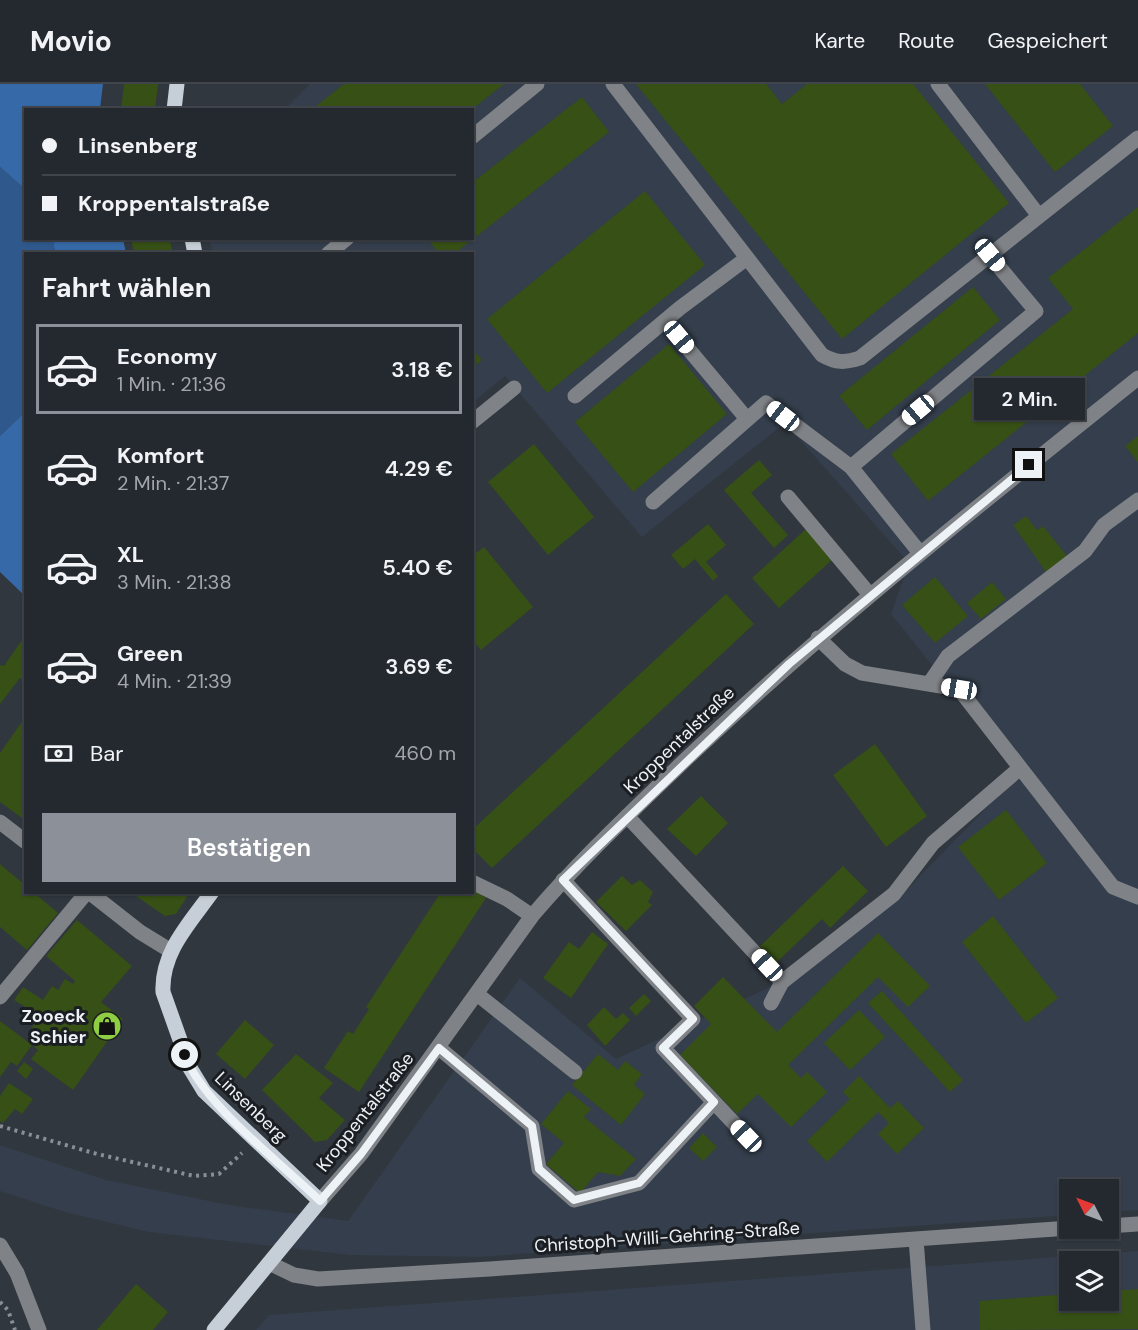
<!DOCTYPE html>
<html lang="de">
<head>
<meta charset="utf-8">
<style>
  :root { --surface:#24292f; --page:#2c3137; --text:#f1f3f6; --muted:#a3a6aa; --line:#41454b; --accent:#8c9099 }
  body { margin:0; font-family:"DM Sans",sans-serif; background:var(--page); color:var(--text); height:100vh; display:flex; flex-direction:column; font-size:22px; white-space:nowrap }
  * { box-sizing:border-box; margin:0 }
  p { font-size:20px; color:var(--muted) }
  .icon { flex:none; width:33px; height:33px; fill:none; stroke:currentColor; stroke-width:2; stroke-linecap:round; stroke-linejoin:round }
  .map { position:relative; flex:1; overflow:hidden }
  .sheet { position:absolute; left:24px; top:168px; width:450px; height:642px; display:flex; flex-direction:column; background:var(--surface); border-radius:0px; box-shadow:0 2px 4px #0004,0 0 0 2px var(--line) }
  .sheet>* { flex:none }
  .hud { position:absolute; left:24px; top:24px; width:450px; height:132px; border-radius:0px; box-shadow:0 2px 4px #0004,0 0 0 2px var(--line); display:grid; align-content:center; height:132px; padding:0 18px; background:var(--surface) }
  .needle { width:39px; rotate:312deg }
  .buttons { position:absolute; left:1059px; top:1095px; display:grid; gap:12px }
  .buttons a { display:grid; place-items:center; width:60px; height:60px; border-radius:0px; background:var(--surface); box-shadow:0 2px 4px #0004,0 0 0 2px var(--line); font-size:30px }
  .end { position:absolute; width:27px; height:27px; margin:-14px; border:8px solid #edf2f7; background:#111; box-shadow:0 0 0 3px #111 }
  .from { border-radius:50% }
  .bubble { position:absolute; height:42px; border-radius:0px; background:var(--surface); box-shadow:0 2px 4px #0004,0 0 0 2px var(--line); font-size:20px; font-weight:600; line-height:42px; text-align:center }
  .car { position:absolute; width:18px; height:36px; margin:-18px -9px; border-radius:8px; box-shadow:0 0 4px 2px #0007; background:linear-gradient(#fff 24%,#345 0 40%,#fff 0 76%,#345 0 86%,#fff 0) }
  .hud b { display:flex; align-items:center; gap:21px; height:57px; font-size:22px }
  .hud b+b { border-top:2px solid var(--line) }
  .hud i { width:15px; height:15px; background:var(--text) }
  ul { padding:0; list-style:none }
  li { display:flex; align-items:center; gap:18px; height:90px; margin:0 12px 9px; padding:0 6px; border:3px solid transparent; border-radius:0px }
  li div { flex:1 }
  li b { display:block; font-size:22px }
  li em { font-style:normal; font-weight:600 }
  li.active { border-color:var(--accent) }
  li>.icon { width:54px; height:54px; stroke-width:1.5 }
  h2 { padding:0 18px; font-size:27px; line-height:72px }
  .pay { display:flex; align-items:center; gap:15px; height:66px; padding:0 18px; font-size:22px }
  .pay p { margin-inline-start:auto }
  .button { display:flex; gap:12px; margin-top:auto; padding:12px 18px }
  .button a { flex:1; height:69px; border-radius:0px; background:var(--accent); color:#fff; font-size:24px; font-weight:600; line-height:69px; text-align:center }
  header { display:flex; align-items:center; gap:36px; box-sizing:border-box; height:84px; padding:0 30px; background:var(--surface); border-bottom:2px solid var(--line) }
  header strong { font-size:28px }
  nav { display:flex; gap:33px; margin-inline-start:auto; font-size:21px }
  .map>svg:first-child { display:block }
  .built { fill:#343e4c; fill-rule:evenodd }
  .green { fill:#2f598d }
  .forest { fill:#3669a7 }
  .building { fill:#365015 }
  .lines { fill:none; stroke-linecap:round; stroke-linejoin:round }
  .path { stroke:#898f96; stroke-width:4; stroke-dasharray:3 4.5; stroke-linecap:butt }
  .minor { stroke:#7f8286; stroke-width:15 }
  .major { stroke:#c6ced7; stroke-width:15 }
  .route { stroke:#edf2f7; stroke-width:8 }
  .labels { text-anchor:middle; dominant-baseline:central; stroke-width:6; stroke-linejoin:round; paint-order:stroke }
  .street-label { font-size:18px; fill:#edf2f7; stroke:#1b1e22 }
  .poi-label { font-size:18px; font-weight:bold; fill:#edf2f7; stroke:#1b1e22; text-anchor:end }
</style>
</head>
<body>
<header>
<strong>Movio</strong>
<nav><a>Karte</a><a>Route</a><a>Gespeichert</a></nav>
</header>
<div class="map">
<svg width="1138" height="1246" viewBox="0 0 1138 1246">
  <rect width="100%" height="100%" fill="#30373f"/>
  <path class="built" d="M 310,0 L 1138,0 L 1138,1126 L 1109,1128 L 1108,1106 L 1070,1106 L 1069,1131 L 478,1173 L 351,1171 L 149,1148 L 65,1128 L 0,1107 L 0,1061 L 106,1096 L 229,1121 L 348,1137 L 520,894 L 616,975 L 772,902 L 894,819 L 1019,690 L 891,530 L 909,479 L 785,339 L 642,453 L 505,292 L 473,318 L 472,170 L 213,169 L 209,155 L 472,154 L 472,26 L 285,25 Z
    M 1138,1167 L 1138,1246 L 256,1246 L 269,1231 ZM 1070,1178 L 1108,1178 L 1108,1216 L 1070,1216 Z"/>
  <path class="green" d="M 0,83 L 25,105 L 26,154 L 53,155 L 55,169 L 26,170 L 25,328 L 0,352 Z"/>
  <path class="forest" d="M 0,0 L 103,0 L 100,25 L 26,26 L 25,105 L 0,83 Z
    M 53,155 L 123,155 L 126,169 L 55,169 Z
    M 25,328 L 25,512 L 0,488 L 0,352 Z"/>
  <path class="building" d="M 124,0 L 158,0 L 155,26 L 121,26 Z
    M 344,0 L 504,0 L 471,26 L 311,26 Z
    M 636,0 L 766,0 L 782,20 L 807,0 L 913,0 L 1009,119 L 842,255 Z
    M 985,0 L 1080,0 L 1113,42 L 1055,88 Z
    M 582,13 L 609,48 L 454,170 L 439,170 L 427,154 L 472,154 L 472,99 Z
    M 645,107 L 705,181 L 547,309 L 487,235 Z
    M 1138,123 L 1138,249 L 928,417 L 891,370 L 1073,225 L 1048,194 Z
    M 131,154 L 169,154 L 173,170 L 134,170 Z
    M 973,203 L 1000,236 L 867,346 L 839,312 Z
    M 669,260 L 727,330 L 633,408 L 575,338 Z
    M 472,265 L 482,276 L 472,284 Z
    M 1138,352 L 1138,378 L 1125,362 Z
    M 534,360 L 594,433 L 548,471 L 488,398 Z
    M 759,376 L 772,391 L 751,409 L 788,451 L 774,464 L 724,406 Z
    M 1026,432 L 1037,446 L 1043,442 L 1067,472 L 1046,488 L 1013,441 Z
    M 708,440 L 726,461 L 706,478 L 718,492 L 713,497 L 695,475 L 683,485 L 671,471 Z
    M 806,445 L 833,475 L 779,524 L 752,494 Z
    M 484,463 L 533,523 L 481,566 L 472,555 L 472,472 Z
    M 935,493 L 968,532 L 935,559 L 902,521 Z
    M 992,498 L 1006,515 L 981,535 L 967,519 Z
    M 726,510 L 754,540 L 492,784 L 472,764 L 472,746 Z
    M 26,550 L 26,598 L 20,594 L 0,620 L 0,581 L 4,582 Z
    M 26,632 L 26,737 L 0,718 L 0,669 Z
    M 875,660 L 927,732 L 886,763 L 833,691 Z
    M 701,712 L 728,739 L 696,772 L 667,745 Z
    M 1006,726 L 1047,779 L 999,816 L 958,763 Z
    M 0,780 L 26,802 L 26,808 L 33,808 L 58,829 L 27,866 L 0,843 Z
    M 843,782 L 868,807 L 830,844 L 822,835 L 774,881 L 758,864 Z
    M 622,792 L 632,801 L 640,796 L 653,808 L 648,818 L 652,821 L 626,847 L 596,818 Z
    M 472,805 L 486,814 L 359,1008 L 324,984 L 348,947 L 353,950 L 369,925 L 366,923 L 441,808 L 472,808 Z
    M 130,808 L 190,808 L 176,830 L 165,832 Z
    M 993,832 L 1058,914 L 1026,939 L 962,858 Z
    M 77,836 L 132,882 L 101,918 L 123,935 L 73,1006 L 31,975 L 38,966 L 32,961 L 37,954 L 29,949 L 34,940 L 24,934 L 30,926 L 14,916 L 23,903 L 43,916 L 52,902 L 58,906 L 65,895 L 73,900 L 75,897 L 46,872 Z
    M 592,848 L 608,860 L 571,914 L 543,894 L 569,858 L 579,865 Z
    M 878,849 L 930,902 L 908,923 L 878,893 L 788,981 L 801,994 L 807,988 L 827,1008 L 791,1043 L 758,1010 L 737,1030 L 680,971 L 711,940 L 694,922 L 723,893 L 777,948 Z
    M 882,907 L 963,996 L 950,1008 L 868,919 Z
    M 644,910 L 651,917 L 636,932 L 629,924 Z
    M 604,923 L 616,935 L 623,929 L 630,936 L 605,962 L 587,941 Z
    M 859,926 L 885,953 L 850,986 L 824,959 Z
    M 245,936 L 274,961 L 245,995 L 216,970 Z
    M 0,937 L 32,961 L 17,982 L 11,978 L 0,993 Z
    M 296,970 L 333,999 L 319,1014 L 345,1036 L 327,1056 L 315,1058 L 262,1006 Z
    M 598,970 L 618,986 L 625,977 L 642,990 L 634,1001 L 645,1010 L 621,1041 L 572,1001 Z
    M 24,978 L 33,985 L 26,995 L 17,987 Z
    M 859,992 L 890,1024 L 898,1017 L 924,1044 L 897,1070 L 878,1050 L 889,1039 L 878,1028 L 827,1078 L 807,1057 L 850,1015 L 843,1008 Z
    M 9,999 L 33,1015 L 22,1030 L 15,1025 L 3,1039 L 0,1037 L 0,1012 Z
    M 568,1007 L 591,1025 L 584,1033 L 636,1075 L 620,1092 L 598,1088 L 580,1109 L 546,1080 L 564,1059 L 541,1040 Z
    M 703,1049 L 717,1063 L 703,1077 L 689,1064 Z
    M 136,1200 L 168,1228 L 153,1246 L 97,1246 Z
    M 1138,1205 L 1138,1245 L 980,1246 L 979,1217 L 1070,1210 L 1070,1216 L 1108,1216 L 1108,1207 Z"/>
  <g class="lines">
    <path class="path" d="M 0,1042 L 97,1070 L 194,1092 L 219,1090 L 242,1069
      M 0,1218 L 8,1226 L 15,1246"/>
    <path class="minor" d="M 613,0 L 822,271 C 836,279 845,279 860,274 L 1138,54
      M 938,0 L 1039,132
      M 472,53 L 537,0
      M 328,170 L 347,154
      M 665,237 L 747,335
      M 575,312 L 680,224 L 747,174
      M 472,338 L 514,304
      M 851,383 L 1036,227 L 990,172
      M 788,413 L 870,511
      M 653,418 L 766,319 L 851,383 L 920,469
      M 818,554 L 845,580 L 862,589 L 959,605 L 1113,803 L 1138,813
      M 929,600 L 948,572 L 1085,467 L 1104,441 L 1138,416
      M 627,732 L 782,898
      M 0,738 L 26,758
      M 563,796 L 693,935 L 663,964 L 746,1052
      M 472,798 L 507,815 L 532,832
      M 89,808 L 140,848 L 171,867
      M 477,910 L 575,988
      M 0,913 L 87,808
      M 771,919 L 782,898 L 894,810 L 933,759 L 1020,684
      M 439,964 L 532,1042 L 539,1085 L 574,1116 L 639,1099 L 714,1018
      M 320,1117 L 361,1070 L 532,832 C 578,778 630,729 681,680 C 826,542 982,419 1138,294
      M 1108,1142 L 1138,1140
      M 916,1155 L 923,1246
      M 0,1161 L 17,1189 L 39,1246
      M 269,1179 L 294,1191 L 318,1195 L 490,1185 L 1070,1144"/>
    <path class="major" d="M 174,26 L 177,0
      M 192,154 L 195,170
      M 212,808 C 190,839 161,868 163,908 L 190,984 L 204,1007 L 320,1117 L 214,1246"/>
  </g>
  <g class="lines">
    <path class="route" d="M 185,971 C 201,1018 282,1080 320,1117 L 361,1070 L 439,964 L 532,1042 L 539,1085 L 574,1116 L 639,1099 L 714,1018 L 663,964 L 693,935 L 563,796 L 789,580 L 1029,381"/>
  </g>
  <defs>
    <g id="shop-disc" transform="scale(1.5)"><circle r="9.5" fill="#8fcd42" stroke="#1b1e22"/><path d="M-5-2.5h2.3a2.7 3.5 0 0 1 5.4 0H5L5.5 6h-11ZM-1.5-2.5h3a1.5 2.3 0 0 0-3 0Z" fill="#111"/></g>
  </defs>
  <g fill-rule="evenodd">
    <use href="#shop-disc" x="107" y="942"/>
  </g>
  <g class="labels">
    <g class="street-label">
      <text transform="translate(679 656) rotate(-44)">Kroppentalstraße</text>
      <text transform="translate(251 1023) rotate(44)">Linsenberg</text>
      <text transform="translate(365 1028) rotate(-52)">Kroppentalstraße</text>
      <text transform="translate(667 1153) rotate(-4)">Christoph-Willi-Gehring-Straße</text>
    </g>
    <g class="poi-label">
      <text x="86" y="932">Zooeck<tspan x="86" dy="21">Schier</tspan></text>
    </g>
  </g>
</svg>
<div class="buttons">
<a><svg class="needle" viewBox="-14 -14 28 28"><path d="M0-13l5 13h-10z" fill="#e53935"/><path d="M0 13l5-13h-10z" fill="#a3a6aa"/></svg></a>
<a><svg class="icon" aria-label="layers" viewBox="0 0 24 24"><path d="M12 4l9 5-9 5-9-5zM3 14l9 5 9-5"/></svg></a>
</div>
<i class="end from" style="left:185px;top:971px"></i>
<i class="end" style="left:1029px;top:381px"></i>
<div class="bubble" style="left:974px;top:294px;width:111px">2 Min.</div>
<i class="car" style="left:990px;top:171px;rotate:140deg"></i>
<i class="car" style="left:679px;top:253px;rotate:140deg"></i>
<i class="car" style="left:918px;top:326px;rotate:230deg"></i>
<i class="car" style="left:783px;top:332px;rotate:308deg"></i>
<i class="car" style="left:959px;top:605px;rotate:280deg"></i>
<i class="car" style="left:767px;top:881px;rotate:317deg"></i>
<i class="car" style="left:746px;top:1052px;rotate:316deg"></i>
<div class="hud">
<b><i class="from"></i>Linsenberg</b>
<b><i></i>Kroppentalstraße</b>
</div>
<section class="sheet">
<h2>Fahrt wählen</h2>
<ul>
<li class="active"><svg class="icon" aria-label="car" viewBox="0 0 24 24"><path d="M5 17H2v-5l4-1 3-4h7l3 4 3 1v5h-3M9 17h6M6 11h13"/><circle cx="7" cy="17" r="2"/><circle cx="17" cy="17" r="2"/></svg><div><b>Economy</b><p>1 Min. · 21:36</p></div><em>3.18 €</em></li>
<li><svg class="icon" aria-label="car" viewBox="0 0 24 24"><path d="M5 17H2v-5l4-1 3-4h7l3 4 3 1v5h-3M9 17h6M6 11h13"/><circle cx="7" cy="17" r="2"/><circle cx="17" cy="17" r="2"/></svg><div><b>Komfort</b><p>2 Min. · 21:37</p></div><em>4.29 €</em></li>
<li><svg class="icon" aria-label="car" viewBox="0 0 24 24"><path d="M5 17H2v-5l4-1 3-4h7l3 4 3 1v5h-3M9 17h6M6 11h13"/><circle cx="7" cy="17" r="2"/><circle cx="17" cy="17" r="2"/></svg><div><b>XL</b><p>3 Min. · 21:38</p></div><em>5.40 €</em></li>
<li><svg class="icon" aria-label="car" viewBox="0 0 24 24"><path d="M5 17H2v-5l4-1 3-4h7l3 4 3 1v5h-3M9 17h6M6 11h13"/><circle cx="7" cy="17" r="2"/><circle cx="17" cy="17" r="2"/></svg><div><b>Green</b><p>4 Min. · 21:39</p></div><em>3.69 €</em></li>
</ul>
<div class="pay"><svg class="icon" aria-label="cash" viewBox="0 0 24 24"><path d="M3 7h18v10H3z"/><circle cx="12" cy="12" r="2"/></svg>Bar<p>460 m</p></div>
<div class="button"><a>Bestätigen</a></div>
</section>
</div>
</body>
</html>
